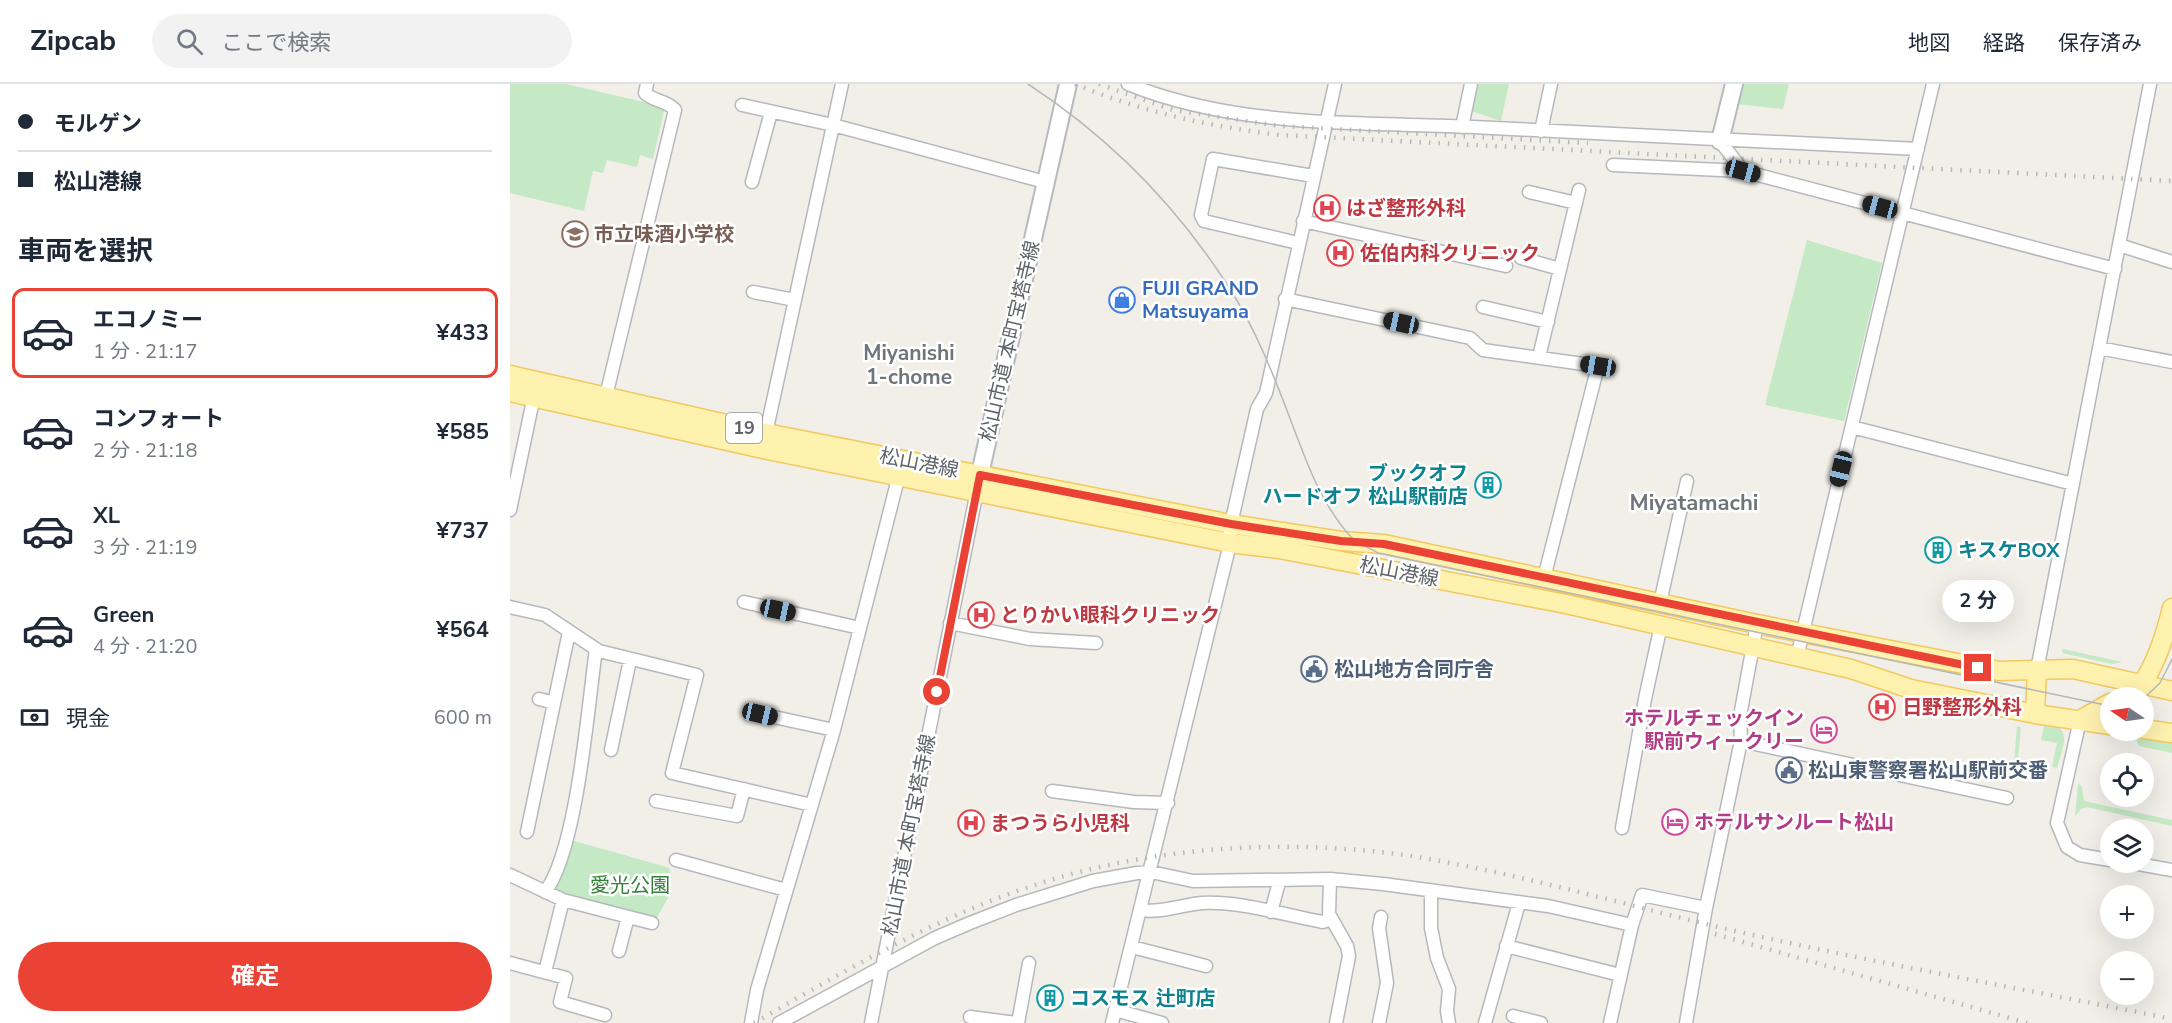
<!DOCTYPE html>
<html lang="ja">
<head>
<meta charset="utf-8">
<style>
  :root { --surface:#fff; --page:#f2f2f3; --text:#1f2937; --muted:#747a83; --line:#e0e1e3; --accent:#ea4335 }
  body { margin:0; font-family:"Nunito Sans","Noto Sans JP",sans-serif; background:var(--page); color:var(--text); height:100vh; display:flex; flex-direction:column; font-size:22px; white-space:nowrap }
  * { box-sizing:border-box; margin:0 }
  p { font-size:20px; color:var(--muted) }
  .icon { flex:none; width:33px; height:33px; fill:none; stroke:currentColor; stroke-width:2; stroke-linecap:round; stroke-linejoin:round }
  .map { position:relative; flex:1; overflow:hidden }
  .panel { display:flex; flex-direction:column; background:var(--surface); width:510px }
  .panel>* { flex:none }
  .hud { display:grid; align-content:center; height:132px; padding:0 18px; background:var(--surface) }
  .needle { width:39px; rotate:283deg }
  .fabs { position:absolute; left:1590px; top:603px; display:grid; gap:12px }
  .fabs a { display:grid; place-items:center; width:54px; height:54px; border-radius:50%; background:var(--surface); box-shadow:0 6px 24px #0002; font-size:30px }
  .end { position:absolute; width:27px; height:27px; margin:-14px; border:8px solid #ea4335; background:#fff; box-shadow:0 0 0 3px #fff }
  .from { border-radius:50% }
  .bubble { position:absolute; height:42px; border-radius:21px; background:var(--surface); box-shadow:0 6px 24px #0002; font-size:20px; font-weight:700; line-height:42px; text-align:center }
  .car { position:absolute; width:18px; height:36px; margin:-18px -9px; border-radius:8px; box-shadow:0 0 4px 2px #0007; background:linear-gradient(#222 24%,#8ab4d8 0 40%,#222 0 76%,#8ab4d8 0 86%,#222 0) }
  .hud b { display:flex; align-items:center; gap:21px; height:57px; font-size:22px }
  .hud b+b { border-top:2px solid var(--line) }
  .hud i { width:15px; height:15px; background:var(--text) }
  ul { padding:0; list-style:none }
  li { display:flex; align-items:center; gap:18px; height:90px; margin:0 12px 9px; padding:0 6px; border:3px solid transparent; border-radius:12px }
  li div { flex:1 }
  li b { display:block; font-size:22px }
  li em { font-style:normal; font-weight:700 }
  li.on { border-color:var(--accent) }
  li>.icon { width:54px; height:54px; stroke-width:1.5 }
  h2 { padding:0 18px; font-size:27px; line-height:72px }
  .pay { display:flex; align-items:center; gap:15px; height:66px; padding:0 18px; font-size:22px }
  .pay p { margin-inline-start:auto }
  .action { display:flex; gap:12px; margin-top:auto; padding:12px 18px }
  .action a { flex:1; height:69px; border-radius:36px; background:var(--accent); color:#fff; font-size:24px; font-weight:700; line-height:69px; text-align:center }
  header { display:flex; align-items:center; gap:36px; box-sizing:border-box; height:84px; padding:0 30px; background:var(--surface); border-bottom:2px solid var(--line) }
  header strong { font-size:28px }
  nav { display:flex; gap:33px; margin-inline-start:auto; font-size:21px }
  .search { width:420px; height:54px; background:var(--page); display:flex; align-items:center; gap:15px; box-sizing:border-box; padding:0 21px; border-radius:33px; color:var(--muted); font-size:22px }
  main { display:flex; flex:1; min-height:0 }
  .map>svg:first-child { display:block }
  .green { fill:#c5e8c5 }
  .lines { fill:none; stroke-linecap:round; stroke-linejoin:round }
  .street-casing { stroke:#b5b8bc; stroke-width:15 }
  .secondary-casing { stroke:#b6babf; stroke-width:20 }
  .primary-casing { stroke:#f2c960; stroke-width:21 }
  .street { stroke:#fff; stroke-width:12 }
  .secondary { stroke:#fff; stroke-width:16 }
  .primary { stroke:#fff2af; stroke-width:18 }
  .tram { stroke:#b6b7b8; stroke-width:1.5 }
  .rail { stroke:#b6b7b8; stroke-width:4.5; stroke-dasharray:1.5 8; stroke-linecap:butt }
  .route { stroke:#ea4335; stroke-width:8 }
  .labels { text-anchor:middle; dominant-baseline:central; stroke-width:5; stroke-linejoin:round; paint-order:stroke }
  .shield { fill:#fff; stroke:#8f9295; stroke-width:1.5 }
  .shield-label { font-size:18px; font-weight:bold; fill:#5f6368 }
  .health-label { font-size:20px; font-weight:bold; fill:#be3a42; stroke:#fff; text-anchor:start }
  .education-label { font-size:20px; font-weight:bold; fill:#785e54; stroke:#fff; text-anchor:start }
  .shop-label { font-size:20px; font-weight:bold; fill:#366cbe; stroke:#fff; text-anchor:start }
  .street-label { font-size:20px; fill:#5f6368; stroke:#fff }
  .culture-label { font-size:20px; font-weight:bold; fill:#0d838f; stroke:#fff; text-anchor:start }
  .service-label { font-size:20px; font-weight:bold; fill:#4e5e75; stroke:#fff; text-anchor:start }
  .hotel-label { font-size:20px; font-weight:bold; fill:#b23c85; stroke:#fff; text-anchor:end }
  .park-label { font-size:20px; fill:#348238; stroke:#fff }
  .neighbourhood-label { font-size:21px; font-weight:bold; fill:#70757a; stroke:#fff }
  .quarter-label { font-size:22px; font-weight:bold; fill:#70757a; stroke:#fff }
</style>
</head>
<body>
<header>
<strong>Zipcab</strong>
<div class="search"><svg class="icon" aria-label="search" viewBox="0 0 24 24"><circle cx="10" cy="10" r="6"/><path d="M15 15l6 6"/></svg>ここで検索</div>
<nav><a>地図</a><a>経路</a><a>保存済み</a></nav>
</header>
<main>
<section class="panel">
<div class="hud">
<b><i class="from"></i>モルゲン</b>
<b><i></i>松山港線</b>
</div>
<h2>車両を選択</h2>
<ul>
<li class="on"><svg class="icon" aria-label="car" viewBox="0 0 24 24"><path d="M5 17H2v-5l4-1 3-4h7l3 4 3 1v5h-3M9 17h6M6 11h13"/><circle cx="7" cy="17" r="2"/><circle cx="17" cy="17" r="2"/></svg><div><b>エコノミー</b><p>1 分 · 21:17</p></div><em>¥433</em></li>
<li><svg class="icon" aria-label="car" viewBox="0 0 24 24"><path d="M5 17H2v-5l4-1 3-4h7l3 4 3 1v5h-3M9 17h6M6 11h13"/><circle cx="7" cy="17" r="2"/><circle cx="17" cy="17" r="2"/></svg><div><b>コンフォート</b><p>2 分 · 21:18</p></div><em>¥585</em></li>
<li><svg class="icon" aria-label="car" viewBox="0 0 24 24"><path d="M5 17H2v-5l4-1 3-4h7l3 4 3 1v5h-3M9 17h6M6 11h13"/><circle cx="7" cy="17" r="2"/><circle cx="17" cy="17" r="2"/></svg><div><b>XL</b><p>3 分 · 21:19</p></div><em>¥737</em></li>
<li><svg class="icon" aria-label="car" viewBox="0 0 24 24"><path d="M5 17H2v-5l4-1 3-4h7l3 4 3 1v5h-3M9 17h6M6 11h13"/><circle cx="7" cy="17" r="2"/><circle cx="17" cy="17" r="2"/></svg><div><b>Green</b><p>4 分 · 21:20</p></div><em>¥564</em></li>
</ul>
<div class="pay"><svg class="icon" aria-label="cash" viewBox="0 0 24 24"><path d="M3 7h18v10H3z"/><circle cx="12" cy="12" r="2"/></svg>現金<p>600 m</p></div>
<div class="action"><a>確定</a></div>
</section>
<div class="map">
<svg width="1662" height="939" viewBox="0 0 1662 939">
  <rect width="100%" height="100%" fill="#f1efe8"/>
  <path class="green" d="M 0,0 L 56,0 L 155,23 L 143,75 L 130,71 L 127,83 L 97,76 L 93,89 L 83,87 L 74,127 L 0,109 Z
    M 967,0 L 999,0 L 991,37 L 961,27 Z
    M 1233,0 L 1279,0 L 1273,25 L 1227,20 Z
    M 1297,156 L 1372,179 L 1334,337 L 1255,321 Z
    M 1553,565 L 1612,578 L 1602,580 L 1552,569 Z
    M 1535,637 C 1564,645 1553,661 1547,684 L 1542,683 L 1547,659 L 1531,656 Z
    M 1507,642 L 1511,643 L 1508,675 L 1513,676 L 1512,681 L 1504,679 Z
    M 1630,652 L 1662,659 L 1662,669 L 1629,662 L 1626,656 Z
    M 1568,699 L 1572,703 L 1574,717 L 1662,736 L 1662,742 L 1577,723 L 1571,725 L 1565,733 Z
    M 61,756 L 160,784 L 159,812 L 145,837 L 46,809 L 46,802 Z"/>
  <g class="lines">
    <g class="street-casing">
      <path id="street" d="M 618,0 C 726,44 848,38 963,43 C 1111,51 1259,59 1408,65
        M 232,21 L 323,41 L 535,98
        M 952,43 L 961,0
        M 1031,47 L 1041,0
        M 1210,57 L 1233,87 L 1605,185
        M 1103,81 L 1233,87
        M 242,98 L 261,28
        M 1019,108 L 1066,119
        M 793,137 L 996,182
        M 788,159 L 694,137 L 691,131 L 703,75 L 803,92
        M 1609,161 L 1662,178
        M 1011,174 L 1050,185
        M 243,208 L 285,216
        M 775,215 L 960,254 L 973,266 L 1088,282 L 1034,494
        M 973,223 L 1038,238
        M 1589,264 L 1662,278
        M 1029,273 L 1069,106
        M 96,312 L 165,26 C 157,16 144,18 135,9 L 137,0
        M 1342,343 L 1563,400
        M 256,349 L 332,0
        M 0,426 L 25,307
        M 234,518 L 350,544
        M 1150,519 L 1177,397
        M 0,523 L 35,531 L 89,567 L 187,591 L 162,689 L 302,721
        M 440,539 L 520,555 L 586,559
        M 1287,573 L 1423,0
        M 1527,586 L 1640,0
        M 29,615 L 44,619
        M 250,630 L 324,646
        M 1570,636 L 1547,739 L 1557,763 L 1570,771 L 1600,776
        M 1231,657 L 1497,714
        M 101,666 L 120,576
        M 542,707 L 624,718 L 658,719
        M 146,717 L 227,732 L 234,705
        M 1112,744 L 1135,615 L 1151,541
        M 17,748 L 59,548
        M 166,776 L 276,806
        M 1617,778 L 1662,786
        M 0,791 L 53,816 L 142,839
        M 820,795 L 819,830 L 837,862 L 839,872 L 826,939
        M 921,807 L 921,844 L 927,874 L 939,905 L 937,927 L 939,939
        M 35,808 C 67,767 78,622 86,565
        M 631,826 C 652,829 671,821 692,819 C 731,817 774,831 813,838 L 821,835
        M 761,828 L 768,802
        M 996,862 L 1110,891
        M 622,863 L 696,882
        M 109,867 L 118,833
        M 0,879 L 56,894 L 50,918 L 95,931
        M 35,888 L 53,816
        M 605,926 L 652,939
        M 1003,932 L 1031,939
        M 460,933 L 506,939
        M 241,939 L 247,906 L 324,646 L 389,391
        M 269,939 L 425,854 L 460,839 L 506,821 L 583,797 L 627,789 L 641,788 L 683,797 L 820,795 L 873,800 L 1038,822 L 1122,841 L 1132,811 L 1196,824
        M 361,939 L 467,407
        M 508,939 L 519,879
        M 602,939 L 718,468 L 721,440 L 747,325 L 756,309 L 825,0
        M 869,939 L 877,899 L 869,844 L 871,833
        M 975,939 L 1009,819
        M 1100,939 L 1122,841
        M 1176,939 L 1196,824 L 1231,657 L 1230,632 L 1247,540"/>
    </g>
    <g class="secondary-casing">
      <path id="secondary" d="M 1210,57 L 1224,0
        M 467,403 L 558,0"/>
    </g>
    <g class="primary-casing">
      <path id="primary" d="M 0,291 L 256,349 L 721,440 L 831,457 L 874,460 L 1247,540 L 1489,587 L 1563,585 L 1662,607
        M 0,308 L 253,365 L 720,459 L 769,465 L 1056,520 L 1341,585 L 1401,605 L 1525,630 L 1600,641
        M 1622,614 C 1644,587 1654,556 1662,524
        M 1525,630 L 1527,586
        M 1570,636 L 1600,619
        M 1634,645 L 1662,649"/>
    </g>
    <use href="#street" class="street"/>
    <use href="#secondary" class="secondary"/>
    <use href="#primary" class="primary"/>
    <path class="tram" d="M 518,0 C 599,53 668,123 720,205 C 746,246 764,292 781,337 C 796,377 811,420 841,453 C 848,460 860,464 868,469 L 1600,622
      M 1634,614 L 1650,599 L 1662,575"/>
    <path class="rail" d="M 565,0 C 632,28 698,42 770,51 L 1662,97
      M 589,0 L 663,26 L 770,42 L 1078,59
      M 1205,850 L 1517,939
      M 244,939 C 371,866 482,800 630,775 C 716,760 809,759 895,771 C 1010,789 1121,823 1234,849 C 1376,881 1519,906 1662,935"/>
  </g>
  <g class="lines">
    <path class="route" d="M 427,608 L 470,391 L 721,440 L 831,457 L 874,460 L 1468,584"/>
  </g>
  <defs>
    <g id="hospital-ring" transform="scale(1.35)"><circle r="9.5" fill="#fff" stroke="#e0444e" stroke-width="1.5"/><path d="M-5-5h3v3.5h4V-5h3V5h-3V1.5h-4V5h-3Z" fill="#e0444e"/></g>
    <g id="school-ring" transform="scale(1.35)"><circle r="9.5" fill="#fff" stroke="#8d6e63" stroke-width="1.5"/><path d="M0-5L7-2L0 1L-7-2ZM-4 1L0 2.5L4 1V4Q0 6-4 4Z" fill="#8d6e63"/></g>
    <g id="shop-ring" transform="scale(1.35)"><circle r="9.5" fill="#fff" stroke="#3f7fe0" stroke-width="1.5"/><path d="M-5-2.5h2.3a2.7 3.5 0 0 1 5.4 0H5L5.5 6h-11ZM-1.5-2.5h3a1.5 2.3 0 0 0-3 0Z" fill="#3f7fe0"/></g>
    <g id="building-ring" transform="scale(1.35)"><circle r="9.5" fill="#fff" stroke="#0f9aa8" stroke-width="1.5"/><path d="M-4-6H4V6H1V3H-1V6H-4ZM-2.5-4.3h1.7v1.8h-1.7ZM.8-4.3h1.7v1.8H.8ZM-2.5-1h1.7V.8h-1.7ZM.8-1h1.7V.8H.8Z" fill="#0f9aa8"/></g>
    <g id="civic-ring" transform="scale(1.35)"><circle r="9.5" fill="#fff" stroke="#5c6f8a" stroke-width="1.5"/><path d="M-.6-6.5H3V-4.5H.6V-3L4-1V1h2V6H-6V1h2V-1L-.6-3ZM-1.2 2.5V6h2.4V2.5Z" fill="#5c6f8a"/></g>
    <g id="hotel-ring" transform="scale(1.35)"><circle r="9.5" fill="#fff" stroke="#d1479c" stroke-width="1.5"/><path d="M-6-4.5h1.5V1H6V5H4.5V3h-9V5H-6ZM-4 0a1.8 1.8 0 1 1 3.6 0ZM.5 0V-2.5h3Q6-2.5 6 0Z" fill="#d1479c"/></g>
  </defs>
  <g fill-rule="evenodd">
    <use href="#hospital-ring" x="817" y="124"/>
    <use href="#school-ring" x="65" y="150"/>
    <use href="#hospital-ring" x="830" y="169"/>
    <use href="#shop-ring" x="612" y="216"/>
    <use href="#building-ring" x="978" y="401"/>
    <use href="#building-ring" x="1428" y="466"/>
    <use href="#hospital-ring" x="471" y="531"/>
    <use href="#civic-ring" x="804" y="585"/>
    <use href="#hospital-ring" x="1372" y="623"/>
    <use href="#hotel-ring" x="1314" y="646"/>
    <use href="#civic-ring" x="1279" y="686"/>
    <use href="#hotel-ring" x="1165" y="738"/>
    <use href="#hospital-ring" x="461" y="739"/>
    <use href="#building-ring" x="540" y="914"/>
  </g>
  <g class="labels">
    <rect class="shield" x="216" y="329" width="36" height="30" rx="4.5"/>
    <g class="shield-label">
      <text x="234" y="344">19</text>
    </g>
    <g class="health-label">
      <text x="836" y="124">はざ整形外科</text>
      <text x="850" y="169">佐伯内科クリニック</text>
      <text x="490" y="531">とりかい眼科クリニック</text>
      <text x="1392" y="623">日野整形外科</text>
      <text x="480" y="739">まつうら小児科</text>
    </g>
    <g class="education-label">
      <text x="84" y="150">市立味酒小学校</text>
    </g>
    <g class="shop-label">
      <text x="632" y="204">FUJI GRAND<tspan x="632" dy="23">Matsuyama</tspan></text>
    </g>
    <g class="street-label">
      <text transform="translate(500 257) rotate(-77)">松山市道 本町宝塔寺線</text>
      <text transform="translate(409 379) rotate(11)">松山港線</text>
      <text transform="translate(889 488) rotate(11)">松山港線</text>
      <text transform="translate(399 751) rotate(-79)">松山市道 本町宝塔寺線</text>
    </g>
    <g class="culture-label">
      <text x="958" y="389" text-anchor="end">ブックオフ<tspan x="958" dy="23">ハードオフ 松山駅前店</tspan></text>
      <text x="1448" y="466">キスケBOX</text>
      <text x="560" y="914">コスモス 辻町店</text>
    </g>
    <g class="service-label">
      <text x="824" y="585">松山地方合同庁舎</text>
      <text x="1298" y="686">松山東警察署松山駅前交番</text>
    </g>
    <g class="hotel-label">
      <text x="1294" y="634">ホテルチェックイン<tspan x="1294" dy="23">駅前ウィークリー</tspan></text>
      <text x="1184" y="738" text-anchor="start">ホテルサンルート松山</text>
    </g>
    <g class="park-label">
      <text x="120" y="801">愛光公園</text>
    </g>
    <g class="neighbourhood-label">
      <text x="399" y="269">Miyanishi<tspan x="399" dy="24">1-chome</tspan></text>
    </g>
    <g class="quarter-label">
      <text x="1184" y="419">Miyatamachi</text>
    </g>
  </g>
</svg>
<div class="fabs">
<a><svg class="needle" viewBox="-14 -14 28 28"><path d="M0-13l5 13h-10z" fill="#e53935"/><path d="M0 13l5-13h-10z" fill="#747a83"/></svg></a>
<a><svg class="icon" aria-label="locate" viewBox="0 0 24 24"><circle cx="12" cy="12" r="6"/><path d="M12 2v4M12 18v4M2 12h4M18 12h4"/></svg></a>
<a><svg class="icon" aria-label="layers" viewBox="0 0 24 24"><path d="M12 4l9 5-9 5-9-5zM3 14l9 5 9-5"/></svg></a>
<a>+</a>
<a>−</a>
</div>
<i class="end from" style="left:427px;top:608px"></i>
<i class="end" style="left:1468px;top:584px"></i>
<div class="bubble" style="left:1432px;top:496px;width:72px">2 分</div>
<i class="car" style="left:1233px;top:87px;rotate:105deg"></i>
<i class="car" style="left:1370px;top:123px;rotate:285deg"></i>
<i class="car" style="left:891px;top:239px;rotate:282deg"></i>
<i class="car" style="left:1088px;top:282px;rotate:279deg"></i>
<i class="car" style="left:1331px;top:385px;rotate:194deg"></i>
<i class="car" style="left:268px;top:526px;rotate:102deg"></i>
<i class="car" style="left:250px;top:630px;rotate:103deg"></i>
</div>
</main>
</body>
</html>
